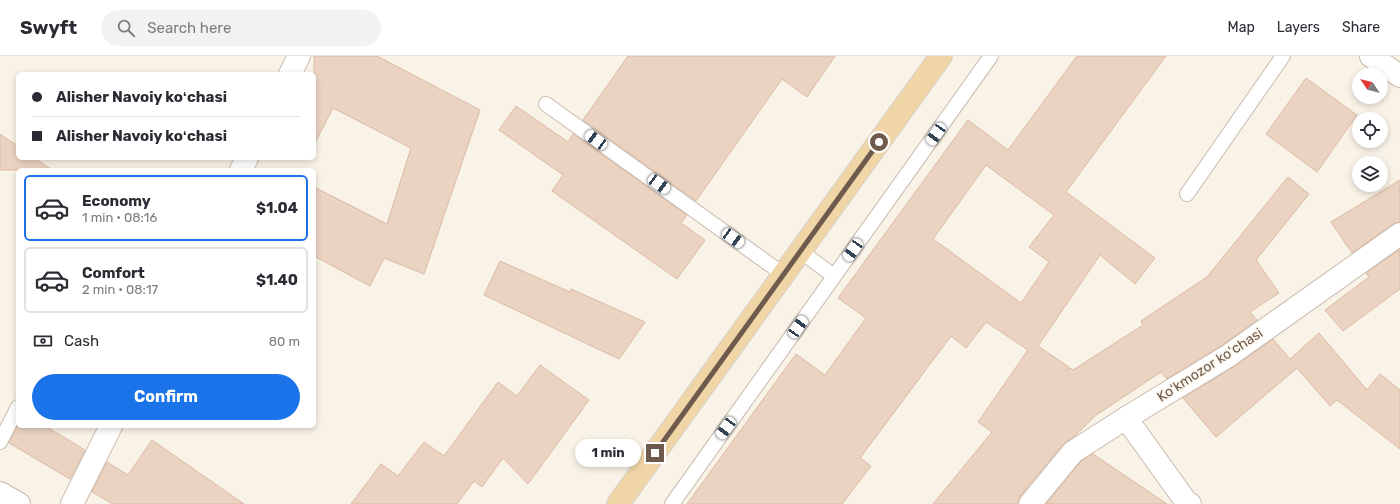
<!DOCTYPE html>
<html lang="en">
<head>
<meta charset="utf-8">
<style>
  :root { --surface:#fff; --page:#f2f2f3; --text:#2b2b33; --muted:#7c7c81; --line:#e1e1e2; --accent:#1a73e8 }
  body { margin:0; font-family:Rubik,sans-serif; background:var(--page); color:var(--text); height:100vh; display:flex; flex-direction:column; font-size:15px; white-space:nowrap }
  * { box-sizing:border-box; margin:0 }
  p { font-size:13px; color:var(--muted) }
  .icon { flex:none; width:22px; height:22px; fill:none; stroke:currentColor; stroke-width:2; stroke-linecap:round; stroke-linejoin:round }
  .map { position:relative; flex:1; overflow:hidden }
  .details { position:absolute; left:16px; top:112px; width:300px; height:260px; display:flex; flex-direction:column; background:var(--surface); border-radius:6px; box-shadow:0 2px 6px #0003 }
  .details>* { flex:none }
  .hud { position:absolute; left:16px; top:16px; width:300px; height:88px; border-radius:6px; box-shadow:0 2px 6px #0003; display:grid; align-content:center; height:88px; padding:0 16px; background:var(--surface) }
  .needle { width:26px; rotate:305deg }
  .fabs { position:absolute; left:1352px; top:12px; display:grid; gap:8px }
  .fabs a { display:grid; place-items:center; width:36px; height:36px; border-radius:50%; background:var(--surface); box-shadow:0 2px 6px #0003; font-size:20px }
  .end { position:absolute; width:18px; height:18px; margin:-9px; border:5px solid #6f5b4e; background:#fff; box-shadow:0 0 0 2px #fff }
  .from { border-radius:50% }
  .bubble { position:absolute; height:28px; border-radius:14px; background:var(--surface); box-shadow:0 2px 6px #0003; font-size:13px; font-weight:700; line-height:28px; text-align:center }
  .car { position:absolute; width:12px; height:24px; margin:-12px -6px; border-radius:5px; box-shadow:0 0 3px 1px #0007; background:linear-gradient(#fff 24%,#345 0 40%,#fff 0 76%,#345 0 86%,#fff 0) }
  .hud b { display:flex; align-items:center; gap:14px; height:38px; font-size:15px }
  .hud b+b { border-top:1px solid var(--line) }
  .hud i { width:10px; height:10px; background:var(--text) }
  ul { padding:7px 0 0; list-style:none }
  li { display:flex; align-items:center; gap:12px; height:66px; margin:0 8px 6px; padding:0 8px; border:2px solid var(--line); border-radius:6px }
  li div { flex:1 }
  li b { display:block; font-size:15px }
  li em { font-style:normal; font-weight:700 }
  li.selected { border-color:var(--accent) }
  li>.icon { width:36px; height:36px; stroke-width:1.5 }
  .pay { display:flex; align-items:center; gap:10px; height:44px; padding:0 16px; font-size:15px }
  .pay p { margin-inline-start:auto }
  .primary-button { display:flex; gap:8px; margin-top:auto; padding:8px 16px }
  .primary-button a { flex:1; height:46px; border-radius:24px; background:var(--accent); color:#fff; font-size:16px; font-weight:700; line-height:46px; text-align:center }
  header { display:flex; align-items:center; gap:24px; box-sizing:border-box; height:56px; padding:0 20px; background:var(--surface); border-bottom:1px solid var(--line) }
  header strong { font-size:19px }
  nav { display:flex; gap:22px; margin-inline-start:auto; font-size:14px }
  .search { width:280px; height:36px; background:var(--page); display:flex; align-items:center; gap:10px; box-sizing:border-box; padding:0 14px; border-radius:22px; color:var(--muted); font-size:15px }
  .map>svg:first-child { display:block }
  .building { fill:#ebd3c1; stroke:#dbbaa4; fill-rule:evenodd }
  .lines { fill:none; stroke-linecap:round; stroke-linejoin:round }
  .lane-casing { stroke:#c9baae; stroke-width:16 }
  .street-casing { stroke:#c9baae; stroke-width:24 }
  .primary-casing { stroke:#d7d1cd; stroke-width:24 }
  .lane { stroke:#fff; stroke-width:14 }
  .street { stroke:#fff; stroke-width:22 }
  .primary { stroke:#f0d6a7; stroke-width:22 }
  .route { stroke:#6f5b4e; stroke-width:5 }
  .labels { text-anchor:middle; dominant-baseline:central; stroke-width:3; stroke-linejoin:round; paint-order:stroke }
  .street-label { font-size:14px; fill:#6f5b4e; stroke:#fcf6ec }
</style>
</head>
<body>
<header>
<strong>Swyft</strong>
<div class="search"><svg class="icon" aria-label="search" viewBox="0 0 24 24"><circle cx="10" cy="10" r="6"/><path d="M15 15l6 6"/></svg>Search here</div>
<nav><a>Map</a><a>Layers</a><a>Share</a></nav>
</header>
<div class="map">
<svg width="1400" height="448" viewBox="0 0 1400 448">
  <rect width="100%" height="100%" fill="#f9f2e6"/>
  <path class="building" d="M 314,0 L 377,0 L 480,54 L 424,218 L 384,202 L 370,230 L 314,200 L 314,131 L 387,168 L 411,92 L 333,52 L 314,89 Z
    M 628,0 L 835,0 L 807,41 L 782,23 L 696,145 L 583,64 Z
    M 1077,0 L 1166,0 L 1066,136 L 1155,202 L 1135,228 L 1100,199 L 1038,290 L 1069,311 L 1066,315 L 1071,312 L 1073,314 L 1143,269 L 1141,265 L 1207,221 L 1288,121 L 1309,138 L 1256,204 L 1279,237 L 1250,256 L 1257,264 L 1221,290 L 1167,323 L 1161,316 L 1095,360 L 1076,379 L 1063,388 L 1020,440 L 1018,448 L 933,448 L 992,376 L 978,366 L 1028,294 L 986,266 L 966,292 L 951,280 L 860,402 L 871,410 L 842,448 L 687,448 L 796,298 L 825,319 L 866,262 L 838,242 L 968,64 L 1008,94 ZM 986,109 L 1054,159 L 1029,191 L 1049,206 L 1021,247 L 933,183 Z
    M 1306,22 L 1357,59 L 1317,116 L 1266,78 Z
    M 516,50 L 568,86 L 573,78 L 687,159 L 681,167 L 705,184 L 677,223 L 552,135 L 563,119 L 499,74 Z
    M 0,78 L 18,90 L 18,102 L 35,102 L 52,114 L 0,114 Z
    M 1400,124 L 1400,166 L 1393,168 L 1352,197 L 1331,166 Z
    M 1400,193 L 1400,233 L 1343,275 L 1325,254 L 1369,221 L 1366,217 Z
    M 500,205 L 570,236 L 571,233 L 645,266 L 619,303 L 484,239 Z
    M 1319,277 L 1367,334 L 1380,318 L 1400,334 L 1400,393 L 1337,344 L 1330,350 L 1297,312 L 1216,381 L 1183,342 L 1235,310 L 1273,283 L 1290,303 Z
    M 540,309 L 589,344 L 528,428 L 503,402 L 482,431 L 474,425 L 457,448 L 351,448 L 381,408 L 398,420 L 424,386 L 444,400 L 498,326 L 517,340 Z
    M 18,370 L 45,370 L 85,394 L 70,423 L 9,387 Z
    M 152,384 L 244,448 L 113,448 L 92,436 L 107,406 L 128,419 Z
    M 1093,398 L 1167,448 L 1046,448 L 1081,405 Z"/>
  <g class="lines">
    <g class="lane-casing">
      <path id="lane" d="M 546,48 L 783,218
        M 1187,138 L 1283,0
        M 800,195 L 834,220
        M 0,386 L 18,351
        M 672,448 L 991,0"/>
    </g>
    <g class="street-casing">
      <path id="street" d="M 1371,0 L 1400,20
        M 290,18 L 299,0
        M 241,114 L 247,102
        M 1126,362 L 1187,447 L 1190,448
        M 0,437 L 19,448
        M 72,448 L 111,370
        M 1030,448 L 1073,396 L 1126,362 L 1228,300 L 1400,178"/>
    </g>
    <g class="primary-casing">
      <path id="primary" d="M 618,448 L 941,0"/>
    </g>
    <use href="#lane" class="lane"/>
    <use href="#street" class="street"/>
    <use href="#primary" class="primary"/>
  </g>
  <g class="lines">
    <path class="route" d="M 655,397 L 879,86"/>
  </g>
  <g class="labels">
    <g class="street-label">
      <text transform="translate(1210 309) rotate(-33)">Koʻkmozor koʻchasi</text>
    </g>
  </g>
</svg>
<div class="fabs">
<a><svg class="needle" viewBox="-14 -14 28 28"><path d="M0-13l5 13h-10z" fill="#e53935"/><path d="M0 13l5-13h-10z" fill="#7c7c81"/></svg></a>
<a><svg class="icon" aria-label="locate" viewBox="0 0 24 24"><circle cx="12" cy="12" r="6"/><path d="M12 2v4M12 18v4M2 12h4M18 12h4"/></svg></a>
<a><svg class="icon" aria-label="layers" viewBox="0 0 24 24"><path d="M12 4l9 5-9 5-9-5zM3 14l9 5 9-5"/></svg></a>
</div>
<i class="end from" style="left:879px;top:86px"></i>
<i class="end" style="left:655px;top:397px"></i>
<div class="bubble" style="left:575px;top:383px;width:66px">1 min</div>
<i class="car" style="left:936px;top:78px;rotate:215deg"></i>
<i class="car" style="left:596px;top:84px;rotate:306deg"></i>
<i class="car" style="left:659px;top:128px;rotate:126deg"></i>
<i class="car" style="left:733px;top:182px;rotate:126deg"></i>
<i class="car" style="left:853px;top:194px;rotate:215deg"></i>
<i class="car" style="left:798px;top:271px;rotate:35deg"></i>
<i class="car" style="left:726px;top:372px;rotate:216deg"></i>
<div class="hud">
<b><i class="from"></i>Alisher Navoiy koʻchasi</b>
<b><i></i>Alisher Navoiy koʻchasi</b>
</div>
<section class="details">
<ul>
<li class="selected"><svg class="icon" aria-label="car" viewBox="0 0 24 24"><path d="M5 17H2v-5l4-1 3-4h7l3 4 3 1v5h-3M9 17h6M6 11h13"/><circle cx="7" cy="17" r="2"/><circle cx="17" cy="17" r="2"/></svg><div><b>Economy</b><p>1 min · 08:16</p></div><em>$1.04</em></li>
<li><svg class="icon" aria-label="car" viewBox="0 0 24 24"><path d="M5 17H2v-5l4-1 3-4h7l3 4 3 1v5h-3M9 17h6M6 11h13"/><circle cx="7" cy="17" r="2"/><circle cx="17" cy="17" r="2"/></svg><div><b>Comfort</b><p>2 min · 08:17</p></div><em>$1.40</em></li>
</ul>
<div class="pay"><svg class="icon" aria-label="cash" viewBox="0 0 24 24"><path d="M3 7h18v10H3z"/><circle cx="12" cy="12" r="2"/></svg>Cash<p>80 m</p></div>
<div class="primary-button"><a>Confirm</a></div>
</section>
</div>
</body>
</html>
